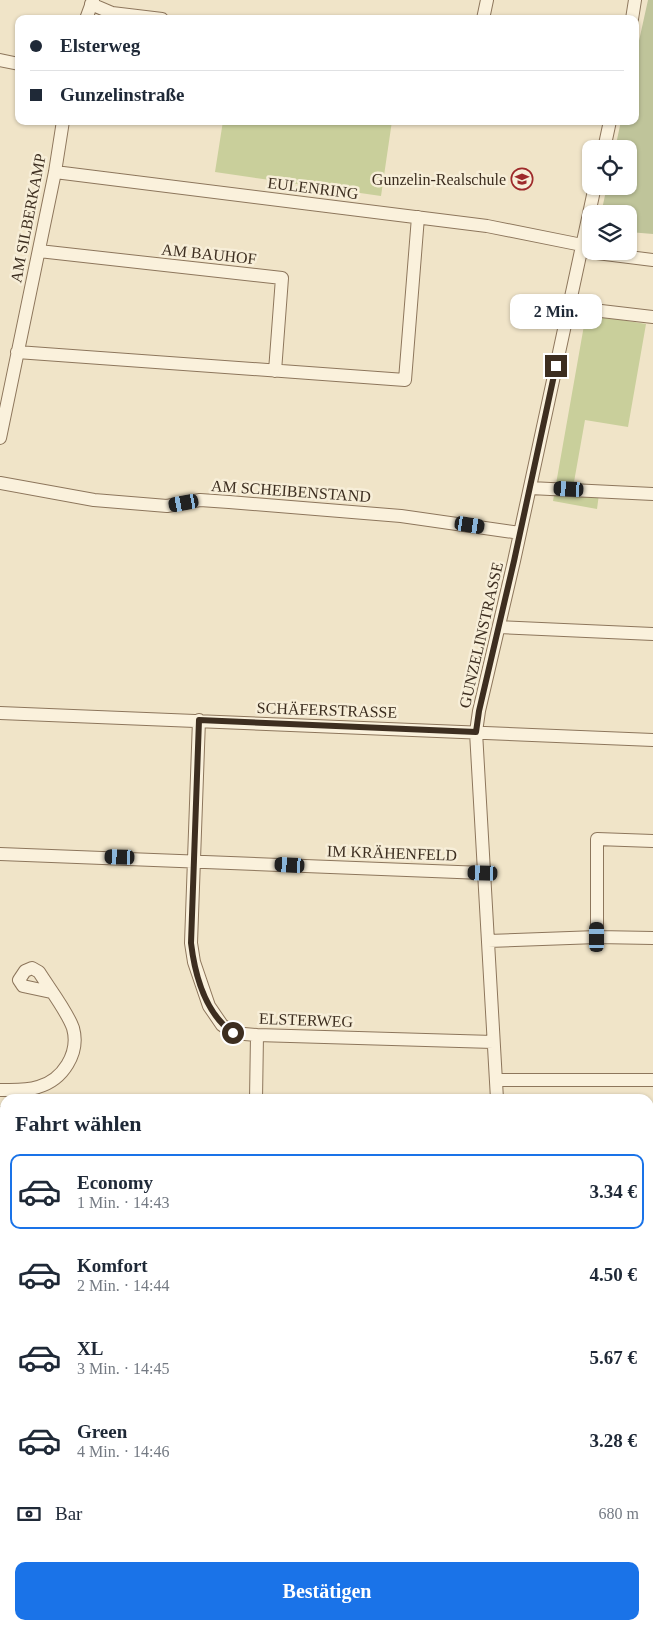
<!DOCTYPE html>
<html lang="de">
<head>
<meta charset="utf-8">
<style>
  :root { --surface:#fff; --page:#f2f2f3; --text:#1f2937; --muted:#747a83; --line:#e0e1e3; --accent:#1a73e8 }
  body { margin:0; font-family:Georgia,serif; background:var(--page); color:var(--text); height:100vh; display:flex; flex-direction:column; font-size:19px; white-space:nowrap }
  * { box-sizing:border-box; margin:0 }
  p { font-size:16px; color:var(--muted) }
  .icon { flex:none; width:28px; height:28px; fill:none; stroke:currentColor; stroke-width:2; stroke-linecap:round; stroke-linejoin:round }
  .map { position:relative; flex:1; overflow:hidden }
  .panel { position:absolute; left:0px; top:1094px; width:654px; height:536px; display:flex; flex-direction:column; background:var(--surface); border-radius:15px 15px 0 0; box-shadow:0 1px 4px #0004 }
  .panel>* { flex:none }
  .top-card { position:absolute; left:15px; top:15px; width:624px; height:110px; border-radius:10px; box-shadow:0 1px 4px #0004; display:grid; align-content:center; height:110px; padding:0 15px; background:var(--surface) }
  .buttons { position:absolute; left:582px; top:140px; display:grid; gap:10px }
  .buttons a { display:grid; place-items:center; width:55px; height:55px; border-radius:10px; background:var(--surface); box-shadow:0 1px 4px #0004; font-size:25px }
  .end { position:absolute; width:22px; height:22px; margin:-11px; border:6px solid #3d2e20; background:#fff; box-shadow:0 0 0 2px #fff }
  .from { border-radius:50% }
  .bubble { position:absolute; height:35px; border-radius:10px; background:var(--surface); box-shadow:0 1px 4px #0004; font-size:16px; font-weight:700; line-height:35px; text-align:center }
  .car { position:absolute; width:15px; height:30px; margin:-15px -8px; border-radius:6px; box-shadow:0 0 4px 1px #0007; background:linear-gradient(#222 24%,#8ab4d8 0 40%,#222 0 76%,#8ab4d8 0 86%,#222 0) }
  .top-card b { display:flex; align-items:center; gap:18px; height:48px; font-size:19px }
  .top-card b+b { border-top:1px solid var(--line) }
  .top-card i { width:12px; height:12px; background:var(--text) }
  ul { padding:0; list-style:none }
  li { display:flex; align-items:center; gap:15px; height:75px; margin:0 10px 8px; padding:0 5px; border:2px solid transparent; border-radius:10px }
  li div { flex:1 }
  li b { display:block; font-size:19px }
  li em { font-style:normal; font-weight:700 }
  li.current { border-color:var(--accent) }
  li>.icon { width:45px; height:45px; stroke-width:1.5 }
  h2 { padding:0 15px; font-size:22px; line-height:60px }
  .pay { display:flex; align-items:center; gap:12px; height:55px; padding:0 15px; font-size:19px }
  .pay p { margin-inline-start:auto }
  .button { display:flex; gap:10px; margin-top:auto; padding:10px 15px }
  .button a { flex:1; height:58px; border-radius:10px; background:var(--accent); color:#fff; font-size:20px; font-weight:700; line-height:58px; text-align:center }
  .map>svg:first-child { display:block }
  .farmland { fill:#e6deb5 }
  .green { fill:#c9cf9b }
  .cemetery { fill:#bfc49a }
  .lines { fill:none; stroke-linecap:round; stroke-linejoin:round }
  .stream { stroke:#6f938a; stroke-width:3 }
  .minor-casing { stroke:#8d765c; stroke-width:14 }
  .major-casing { stroke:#5b4430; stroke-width:18 }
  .minor { stroke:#faf1dc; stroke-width:12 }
  .major { stroke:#f3d9a0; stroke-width:16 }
  .route { stroke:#3d2e20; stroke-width:6 }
  .labels { text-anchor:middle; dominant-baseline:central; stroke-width:5; stroke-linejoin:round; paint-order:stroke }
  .poi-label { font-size:16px; fill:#3d2e20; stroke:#f7eed8; text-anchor:end }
  .street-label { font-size:16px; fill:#3d2e20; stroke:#f7eed8 }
</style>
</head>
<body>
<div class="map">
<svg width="653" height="1629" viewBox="0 0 653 1629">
  <rect width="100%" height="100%" fill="#f0e4c8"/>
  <path class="farmland" d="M 649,1540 L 653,1540 L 653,1629 L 528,1629 L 528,1625 L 649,1625 Z
    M 0,1595 L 5,1595 L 5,1625 L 407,1625 L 409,1629 L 0,1629 Z"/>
  <path class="green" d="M 223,121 L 392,121 L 381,196 L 215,172 Z
    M 586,314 L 646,324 L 628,427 L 585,420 L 574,482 L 600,487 L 597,509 L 553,501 Z
    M 0,1368 L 5,1373 L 5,1513 L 0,1514 Z
    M 406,1625 L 526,1625 L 526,1629 L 408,1629 Z"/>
  <path class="cemetery" d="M 648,0 L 653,0 L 653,234 L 629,232 L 629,214 L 601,214 L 607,186 L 629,186 L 629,149 L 615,149 L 621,121 L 635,121 L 635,59 Z"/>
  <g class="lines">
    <path class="stream" d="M 0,1534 L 5,1533
      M 412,1625 L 414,1629"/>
    <g class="minor-casing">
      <path id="minor" d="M 91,4 L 112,13 L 162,19
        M 86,19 L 93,0
        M 483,19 L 487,0
        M 632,19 L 635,0
        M 0,60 L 19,64
        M 604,149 L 610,121
        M 55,172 L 487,226 L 582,245 L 589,252 L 653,260
        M 39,251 L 282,278 L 275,371
        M 567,307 L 653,317
        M 17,352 L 405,380 L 418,217
        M 0,438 L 55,172 L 63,121
        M 0,483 L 94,500 L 167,506 L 200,500 L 229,502 L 401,516 L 520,533
        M 530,488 L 653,494
        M 499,627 L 653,634
        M 0,713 L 653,740
        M 199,720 L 191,943 L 194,962 L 209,1006 L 222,1025 L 233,1033 L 257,1035 L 493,1042
        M 0,854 L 483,873
        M 597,937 L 597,839 L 653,841
        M 488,941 L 597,937 L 653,938
        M 496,1080 L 653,1080
        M 0,1090 C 12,1090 26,1091 38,1087 C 63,1080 80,1053 73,1028 C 67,1011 49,988 39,972 L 32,968 L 25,971 L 19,980 L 23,986 L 51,992
        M 256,1099 L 257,1035
        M 497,1099 L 476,732 L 479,711 L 514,561 L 595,186
        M 0,1113 L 5,1118
        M 649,1133 L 653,1133
        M 649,1224 L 653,1224
        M 0,1340 L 5,1334
        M 0,1348 L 5,1353
        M 649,1422 L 653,1422"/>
    </g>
    <g class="major-casing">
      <path id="major" d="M 649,1523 L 653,1523
        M 0,1581 L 5,1581"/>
    </g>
    <use href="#minor" class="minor"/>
    <use href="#major" class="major"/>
  </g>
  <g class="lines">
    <path class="route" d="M 233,1033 C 205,1013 195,976 191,943 L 199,720 L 476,732 L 479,711 L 514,561 L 556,366"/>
  </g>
  <defs>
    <g id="school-ring" transform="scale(1.125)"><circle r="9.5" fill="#f7eed8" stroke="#9e2a2b" stroke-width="1.5"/><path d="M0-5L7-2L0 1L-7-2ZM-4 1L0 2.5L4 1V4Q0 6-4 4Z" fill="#9e2a2b"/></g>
  </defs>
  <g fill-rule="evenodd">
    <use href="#school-ring" x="522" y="179"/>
  </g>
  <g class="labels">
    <g class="poi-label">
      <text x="506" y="179">Gunzelin-Realschule</text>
    </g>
    <g class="street-label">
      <text transform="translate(313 188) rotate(7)">EULENRING</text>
      <text transform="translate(28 218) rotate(-79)">AM SILBERKAMP</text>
      <text transform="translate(209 254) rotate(6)">AM BAUHOF</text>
      <text transform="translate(291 491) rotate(4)">AM SCHEIBENSTAND</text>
      <text transform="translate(481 635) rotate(-77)">GUNZELINSTRASSE</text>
      <text transform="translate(327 710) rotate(2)">SCHÄFERSTRASSE</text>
      <text transform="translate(392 853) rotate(2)">IM KRÄHENFELD</text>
      <text transform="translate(306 1020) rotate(2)">ELSTERWEG</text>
    </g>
  </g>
</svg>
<div class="buttons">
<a><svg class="icon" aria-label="locate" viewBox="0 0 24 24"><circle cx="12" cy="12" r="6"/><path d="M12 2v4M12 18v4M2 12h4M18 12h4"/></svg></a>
<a><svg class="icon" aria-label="layers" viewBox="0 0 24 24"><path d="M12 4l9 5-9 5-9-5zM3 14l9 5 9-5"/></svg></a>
</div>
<i class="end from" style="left:233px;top:1033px"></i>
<i class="end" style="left:556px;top:366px"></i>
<div class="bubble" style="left:510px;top:294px;width:92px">2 Min.</div>
<i class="car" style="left:569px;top:489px;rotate:273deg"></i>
<i class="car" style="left:184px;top:503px;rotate:260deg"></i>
<i class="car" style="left:470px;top:525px;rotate:99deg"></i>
<i class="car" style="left:120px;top:857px;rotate:272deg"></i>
<i class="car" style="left:290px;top:865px;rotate:273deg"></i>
<i class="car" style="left:483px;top:873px;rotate:272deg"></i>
<i class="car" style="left:597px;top:937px;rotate:0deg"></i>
<div class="top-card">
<b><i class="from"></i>Elsterweg</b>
<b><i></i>Gunzelinstraße</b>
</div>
<section class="panel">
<h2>Fahrt wählen</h2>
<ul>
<li class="current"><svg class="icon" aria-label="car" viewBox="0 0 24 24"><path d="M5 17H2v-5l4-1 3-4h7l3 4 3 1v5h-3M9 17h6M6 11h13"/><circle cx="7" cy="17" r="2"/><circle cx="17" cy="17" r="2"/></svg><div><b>Economy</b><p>1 Min. · 14:43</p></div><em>3.34 €</em></li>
<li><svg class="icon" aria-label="car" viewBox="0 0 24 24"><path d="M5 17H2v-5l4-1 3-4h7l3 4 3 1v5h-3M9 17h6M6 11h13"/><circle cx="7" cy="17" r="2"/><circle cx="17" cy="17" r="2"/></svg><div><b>Komfort</b><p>2 Min. · 14:44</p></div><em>4.50 €</em></li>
<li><svg class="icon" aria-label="car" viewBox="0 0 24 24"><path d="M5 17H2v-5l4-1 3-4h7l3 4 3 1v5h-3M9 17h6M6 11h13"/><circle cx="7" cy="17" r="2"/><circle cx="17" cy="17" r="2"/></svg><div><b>XL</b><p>3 Min. · 14:45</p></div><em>5.67 €</em></li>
<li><svg class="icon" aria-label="car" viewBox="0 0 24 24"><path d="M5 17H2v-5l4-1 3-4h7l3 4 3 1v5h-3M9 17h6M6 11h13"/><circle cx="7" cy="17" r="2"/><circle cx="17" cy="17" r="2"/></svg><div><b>Green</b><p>4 Min. · 14:46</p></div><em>3.28 €</em></li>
</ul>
<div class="pay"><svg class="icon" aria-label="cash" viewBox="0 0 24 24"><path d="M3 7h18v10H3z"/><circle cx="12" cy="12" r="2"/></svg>Bar<p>680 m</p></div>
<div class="button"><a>Bestätigen</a></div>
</section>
</div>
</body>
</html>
